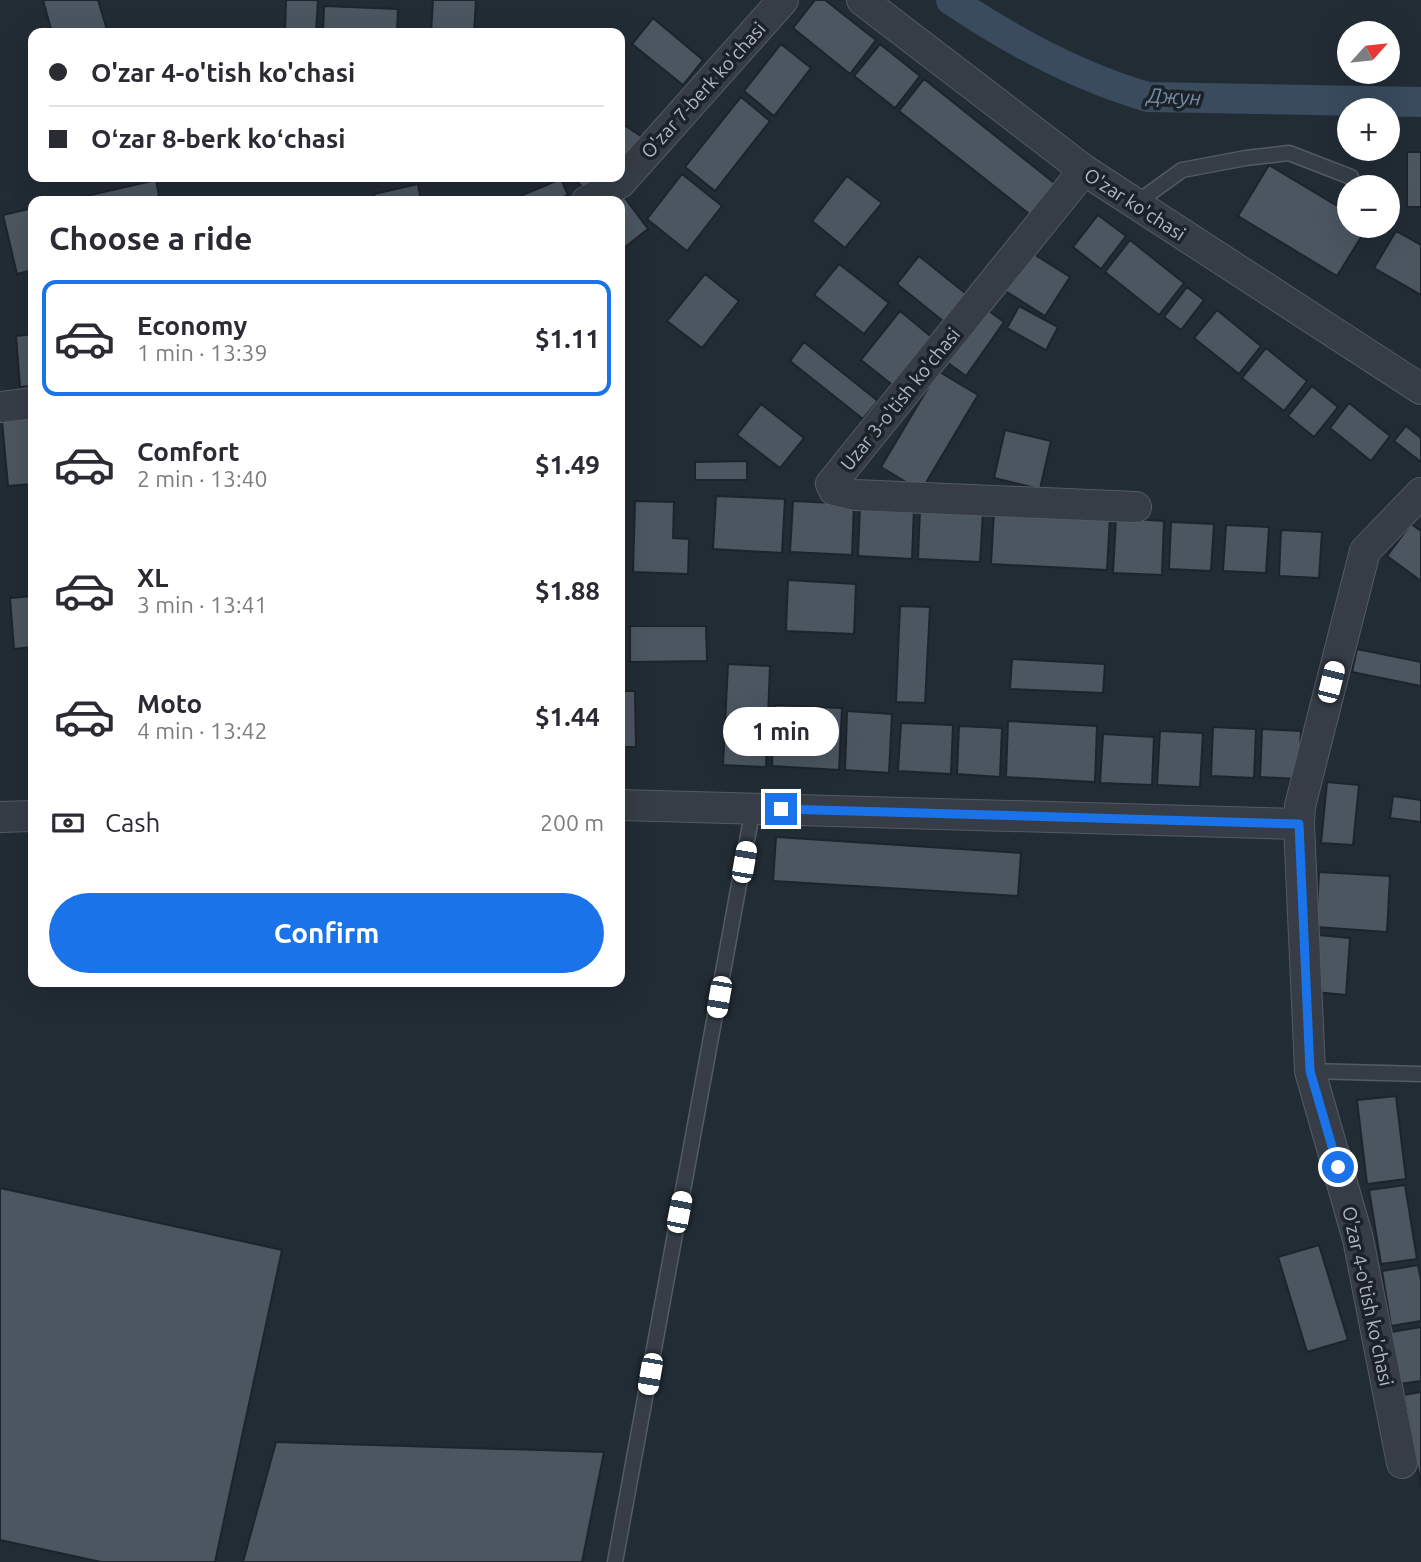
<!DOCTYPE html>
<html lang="en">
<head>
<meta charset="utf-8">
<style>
  :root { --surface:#fff; --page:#f2f2f3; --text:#2b2b33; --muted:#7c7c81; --line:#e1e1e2; --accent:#1a73e8 }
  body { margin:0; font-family:Ubuntu,sans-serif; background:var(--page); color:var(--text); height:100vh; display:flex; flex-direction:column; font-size:26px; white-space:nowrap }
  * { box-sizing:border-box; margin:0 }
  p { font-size:23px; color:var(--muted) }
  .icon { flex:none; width:38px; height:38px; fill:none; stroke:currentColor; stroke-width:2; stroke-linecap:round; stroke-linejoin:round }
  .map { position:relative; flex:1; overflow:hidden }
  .panel { position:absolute; left:28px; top:196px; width:597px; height:791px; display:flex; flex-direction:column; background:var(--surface); border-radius:14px; box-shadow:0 7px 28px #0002 }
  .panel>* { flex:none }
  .banner { position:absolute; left:28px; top:28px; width:597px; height:154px; border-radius:14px; box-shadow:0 7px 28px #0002; display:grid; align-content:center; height:154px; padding:0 21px; background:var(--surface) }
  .needle { width:46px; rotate:63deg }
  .buttons { position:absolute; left:1337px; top:21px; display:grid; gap:14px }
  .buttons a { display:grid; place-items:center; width:63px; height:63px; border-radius:50%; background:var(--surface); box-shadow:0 7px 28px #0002; font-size:35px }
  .end { position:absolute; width:32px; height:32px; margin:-16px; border:9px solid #1a73e8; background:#fff; box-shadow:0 0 0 4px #fff }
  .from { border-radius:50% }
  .bubble { position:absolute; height:49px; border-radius:24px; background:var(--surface); box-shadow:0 7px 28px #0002; font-size:23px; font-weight:700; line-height:49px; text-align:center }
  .car { position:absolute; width:21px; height:42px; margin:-21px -10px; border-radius:9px; box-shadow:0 0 5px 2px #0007; background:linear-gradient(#fff 24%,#345 0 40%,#fff 0 76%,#345 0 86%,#fff 0) }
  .banner b { display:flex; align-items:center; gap:24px; height:66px; font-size:26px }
  .banner b+b { border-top:2px solid var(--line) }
  .banner i { width:18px; height:18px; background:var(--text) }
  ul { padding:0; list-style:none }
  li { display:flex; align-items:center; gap:21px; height:116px; margin:0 14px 10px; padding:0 7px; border:4px solid transparent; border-radius:14px }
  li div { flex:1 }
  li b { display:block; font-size:26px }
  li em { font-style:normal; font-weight:700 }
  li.current { border-color:var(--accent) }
  li>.icon { width:63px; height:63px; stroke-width:1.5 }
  h2 { padding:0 21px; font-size:32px; line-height:84px }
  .pay { display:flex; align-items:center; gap:18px; height:77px; padding:0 21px; font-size:26px }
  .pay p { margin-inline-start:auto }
  .cta { display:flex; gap:14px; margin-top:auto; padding:14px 21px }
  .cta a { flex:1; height:80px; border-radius:42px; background:var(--accent); color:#fff; font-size:28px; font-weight:700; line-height:80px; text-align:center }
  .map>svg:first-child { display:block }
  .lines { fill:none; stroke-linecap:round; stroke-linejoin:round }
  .canal { stroke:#394b5d; stroke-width:30 }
  .building { fill:#4b5660; stroke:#1d242c; stroke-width:2 }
  .lane-casing { stroke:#535b63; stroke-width:17 }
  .street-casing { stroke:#535b63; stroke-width:32 }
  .lane { stroke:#363d46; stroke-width:14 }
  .street { stroke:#363d46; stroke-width:30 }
  .route { stroke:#1a73e8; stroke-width:9 }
  .labels { text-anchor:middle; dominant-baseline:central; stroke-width:7; stroke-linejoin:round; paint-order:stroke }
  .street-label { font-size:19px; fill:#b0b8c2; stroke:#1b222a }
  .water-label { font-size:21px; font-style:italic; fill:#748ba3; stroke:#1b222a }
</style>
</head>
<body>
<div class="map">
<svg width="1421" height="1562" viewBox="0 0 1421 1562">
  <rect width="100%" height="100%" fill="#222c35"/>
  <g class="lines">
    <path class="canal" d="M 951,0 C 1012,41 1078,77 1148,97 L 1421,102"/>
  </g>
  <path class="building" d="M 43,0 L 98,0 L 108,33 L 52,33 Z
    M 286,0 L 318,0 L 316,33 L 285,33 Z
    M 433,0 L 476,0 L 474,33 L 431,33 Z
    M 815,0 L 825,0 L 876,40 L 850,74 L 793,28 Z
    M 324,6 L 398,9 L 397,33 L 323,33 Z
    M 653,18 L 703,60 L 683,85 L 632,44 Z
    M 781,44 L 811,68 L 774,116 L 744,91 Z
    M 880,44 L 920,76 L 895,108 L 854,76 Z
    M 924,79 L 1058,186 L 1033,217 L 899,111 Z
    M 741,97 L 770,121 L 715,191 L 685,167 Z
    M 620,122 L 645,139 L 631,159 L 620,151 Z
    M 1407,152 L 1421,152 L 1421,207 L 1407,207 Z
    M 1269,165 L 1349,213 L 1349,226 L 1368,226 L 1337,276 L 1238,216 Z
    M 682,174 L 722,206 L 687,251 L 647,219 Z
    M 847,176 L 882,203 L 845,248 L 812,221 Z
    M 573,177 L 603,177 L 586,191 Z
    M 561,179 L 568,195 L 554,201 L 508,201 Z
    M 156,180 L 160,201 L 64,201 Z
    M 418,184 L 421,201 L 375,201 L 374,194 Z
    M 622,194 L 648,229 L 620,251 L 620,201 L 613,201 Z
    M 33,208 L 33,270 L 17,274 L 3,215 Z
    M 1098,215 L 1126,236 L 1101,269 L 1073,247 Z
    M 1396,231 L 1421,245 L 1421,295 L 1374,268 Z
    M 1130,240 L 1184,283 L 1159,315 L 1105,272 Z
    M 1026,249 L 1070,277 L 1045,316 L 1002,289 Z
    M 919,256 L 970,297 L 948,325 L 897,284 Z
    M 839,264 L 889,303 L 864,334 L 814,295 Z
    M 705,274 L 739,301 L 702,348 L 667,321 Z
    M 1187,287 L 1204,300 L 1181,330 L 1164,317 Z
    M 982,306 L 1004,322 L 966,376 L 944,360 Z
    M 1019,306 L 1058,327 L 1046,350 L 1007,328 Z
    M 1217,310 L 1261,346 L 1239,374 L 1194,338 Z
    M 900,311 L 934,339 L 895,387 L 861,360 Z
    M 33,334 L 33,386 L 20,387 L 16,336 Z
    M 804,342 L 878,401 L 863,419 L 790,361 Z
    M 1266,348 L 1307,381 L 1284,411 L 1242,378 Z
    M 938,371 L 978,395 L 921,491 L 881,467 Z
    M 1312,386 L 1338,407 L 1314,437 L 1288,416 Z
    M 1349,403 L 1390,436 L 1371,461 L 1330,428 Z
    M 761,404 L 804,438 L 780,468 L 737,435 Z
    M 33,418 L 33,484 L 8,486 L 2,421 Z
    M 1406,426 L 1421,438 L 1421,462 L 1394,441 Z
    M 1005,430 L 1051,441 L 1040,489 L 994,478 Z
    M 747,461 L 747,480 L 695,480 L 695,462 Z
    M 716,496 L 785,499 L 782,553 L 713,549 Z
    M 635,501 L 674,502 L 673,538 L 689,539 L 688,574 L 633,572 Z
    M 793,501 L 854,504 L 852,555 L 790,552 Z
    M 860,506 L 914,508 L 912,559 L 858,556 Z
    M 920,508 L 983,512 L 980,562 L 918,559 Z
    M 994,511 L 1110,517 L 1107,570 L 991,564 Z
    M 1116,518 L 1164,521 L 1162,575 L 1113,573 Z
    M 1171,522 L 1214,524 L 1211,571 L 1169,569 Z
    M 1411,524 L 1421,531 L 1421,581 L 1387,556 Z
    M 1226,525 L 1269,527 L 1266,573 L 1223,571 Z
    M 1281,530 L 1322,532 L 1319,578 L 1279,576 Z
    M 788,580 L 856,584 L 854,634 L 786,631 Z
    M 33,596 L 33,647 L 14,649 L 10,598 Z
    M 900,606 L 930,607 L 925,703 L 896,702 Z
    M 630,626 L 706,626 L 707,661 L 630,662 Z
    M 1357,649 L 1421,662 L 1421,686 L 1352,672 Z
    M 1012,659 L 1105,664 L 1103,693 L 1010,689 Z
    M 728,664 L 770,666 L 766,767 L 723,765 Z
    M 620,691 L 635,691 L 636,747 L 620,747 Z
    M 775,705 L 842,708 L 839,770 L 772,766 Z
    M 847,711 L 892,714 L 889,773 L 845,770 Z
    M 1008,721 L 1097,726 L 1095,782 L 1006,777 Z
    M 901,723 L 953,725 L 951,774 L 898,771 Z
    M 959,726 L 1002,728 L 1000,777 L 957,774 Z
    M 1213,727 L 1256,729 L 1254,778 L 1211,776 Z
    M 1262,729 L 1301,731 L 1298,779 L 1260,777 Z
    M 1160,731 L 1203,733 L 1200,787 L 1157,785 Z
    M 1103,734 L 1154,737 L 1152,785 L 1100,783 Z
    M 1327,782 L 1359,785 L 1353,845 L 1321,843 Z
    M 1393,796 L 1421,800 L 1421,822 L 1390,818 Z
    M 776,837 L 1021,853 L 1018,896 L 773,881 Z
    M 1319,872 L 1390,876 L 1387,932 L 1316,927 Z
    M 1318,935 L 1350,938 L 1346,995 L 1315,992 Z
    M 1396,1096 L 1406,1179 L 1367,1184 L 1357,1100 Z
    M 1405,1185 L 1417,1259 L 1381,1264 L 1369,1190 Z
    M 0,1188 L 282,1250 L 215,1562 L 101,1562 L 0,1540 Z
    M 1319,1245 L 1348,1340 L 1307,1352 L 1278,1257 Z
    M 1418,1265 L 1421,1280 L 1421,1321 L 1391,1326 L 1382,1271 Z
    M 1421,1327 L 1421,1381 L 1400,1384 L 1391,1332 Z
    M 1421,1392 L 1421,1486 L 1404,1395 Z
    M 276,1442 L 604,1452 L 582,1562 L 243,1562 Z"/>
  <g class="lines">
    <g class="lane-casing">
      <path id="lane" d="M 1135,204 L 1182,170 L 1246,158 L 1289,153 L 1351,177
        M 1310,1071 L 1421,1074
        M 615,1562 L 753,808"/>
    </g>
    <g class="street-casing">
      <path id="street" d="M 862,0 L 1084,170 L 1421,389
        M 1084,170 L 831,484 L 834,490 L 855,495 L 1136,507
        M 587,201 L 620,183 L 783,0
        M 0,407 L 33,403
        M 620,805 L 1299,824
        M 0,817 L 33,816
        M 1402,1463 L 1358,1239 L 1310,1071 L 1299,824 L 1300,806 L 1365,551 L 1421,493"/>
    </g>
    <use href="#lane" class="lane"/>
    <use href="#street" class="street"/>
  </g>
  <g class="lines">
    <path class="route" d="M 781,809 L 1299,824 L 1310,1071 L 1338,1167"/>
  </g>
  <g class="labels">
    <g class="street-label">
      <text transform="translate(703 90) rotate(-48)">O'zar 7-berk ko'chasi</text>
      <text transform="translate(1135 204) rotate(33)">O'zar ko'chasi</text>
      <text transform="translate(900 399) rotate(-51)">Uzar 3-o'tish ko'chasi</text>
      <text transform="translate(1368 1296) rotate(78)">O'zar 4-o'tish ko'chasi</text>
    </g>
    <g class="water-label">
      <text transform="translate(1174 96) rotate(3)">Джун</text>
    </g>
  </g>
</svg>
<div class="buttons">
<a><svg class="needle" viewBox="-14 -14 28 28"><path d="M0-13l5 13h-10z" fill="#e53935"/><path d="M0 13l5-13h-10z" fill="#7c7c81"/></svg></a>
<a>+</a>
<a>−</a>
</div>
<i class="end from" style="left:1338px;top:1167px"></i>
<i class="end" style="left:781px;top:809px"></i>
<div class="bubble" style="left:723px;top:707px;width:116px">1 min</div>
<i class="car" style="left:1331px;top:682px;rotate:14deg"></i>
<i class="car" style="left:744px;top:862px;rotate:10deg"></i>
<i class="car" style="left:719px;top:997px;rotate:190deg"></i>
<i class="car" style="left:679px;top:1212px;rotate:11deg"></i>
<i class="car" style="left:650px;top:1374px;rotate:190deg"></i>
<div class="banner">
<b><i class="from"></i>O'zar 4-o'tish ko'chasi</b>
<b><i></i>Oʻzar 8-berk koʻchasi</b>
</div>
<section class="panel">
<h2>Choose a ride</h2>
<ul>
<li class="current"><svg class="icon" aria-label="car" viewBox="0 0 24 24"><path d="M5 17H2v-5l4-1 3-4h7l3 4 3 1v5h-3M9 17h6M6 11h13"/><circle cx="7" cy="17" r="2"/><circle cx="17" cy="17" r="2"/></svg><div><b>Economy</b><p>1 min · 13:39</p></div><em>$1.11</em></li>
<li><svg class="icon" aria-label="car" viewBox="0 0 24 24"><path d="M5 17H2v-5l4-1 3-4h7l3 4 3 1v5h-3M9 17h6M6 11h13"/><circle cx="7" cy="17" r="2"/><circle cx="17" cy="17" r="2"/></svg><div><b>Comfort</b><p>2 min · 13:40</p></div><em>$1.49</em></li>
<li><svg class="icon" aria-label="car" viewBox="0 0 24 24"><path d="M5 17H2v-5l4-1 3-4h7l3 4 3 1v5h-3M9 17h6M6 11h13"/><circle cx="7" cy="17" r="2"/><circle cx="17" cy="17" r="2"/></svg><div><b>XL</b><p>3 min · 13:41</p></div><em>$1.88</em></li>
<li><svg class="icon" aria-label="car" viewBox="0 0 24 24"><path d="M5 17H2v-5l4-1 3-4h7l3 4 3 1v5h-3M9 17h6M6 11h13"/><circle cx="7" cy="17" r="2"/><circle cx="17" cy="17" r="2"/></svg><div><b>Moto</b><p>4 min · 13:42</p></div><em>$1.44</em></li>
</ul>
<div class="pay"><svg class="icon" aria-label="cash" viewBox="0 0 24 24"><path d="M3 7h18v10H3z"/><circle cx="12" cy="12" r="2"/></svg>Cash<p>200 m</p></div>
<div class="cta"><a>Confirm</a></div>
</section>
</div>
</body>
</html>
